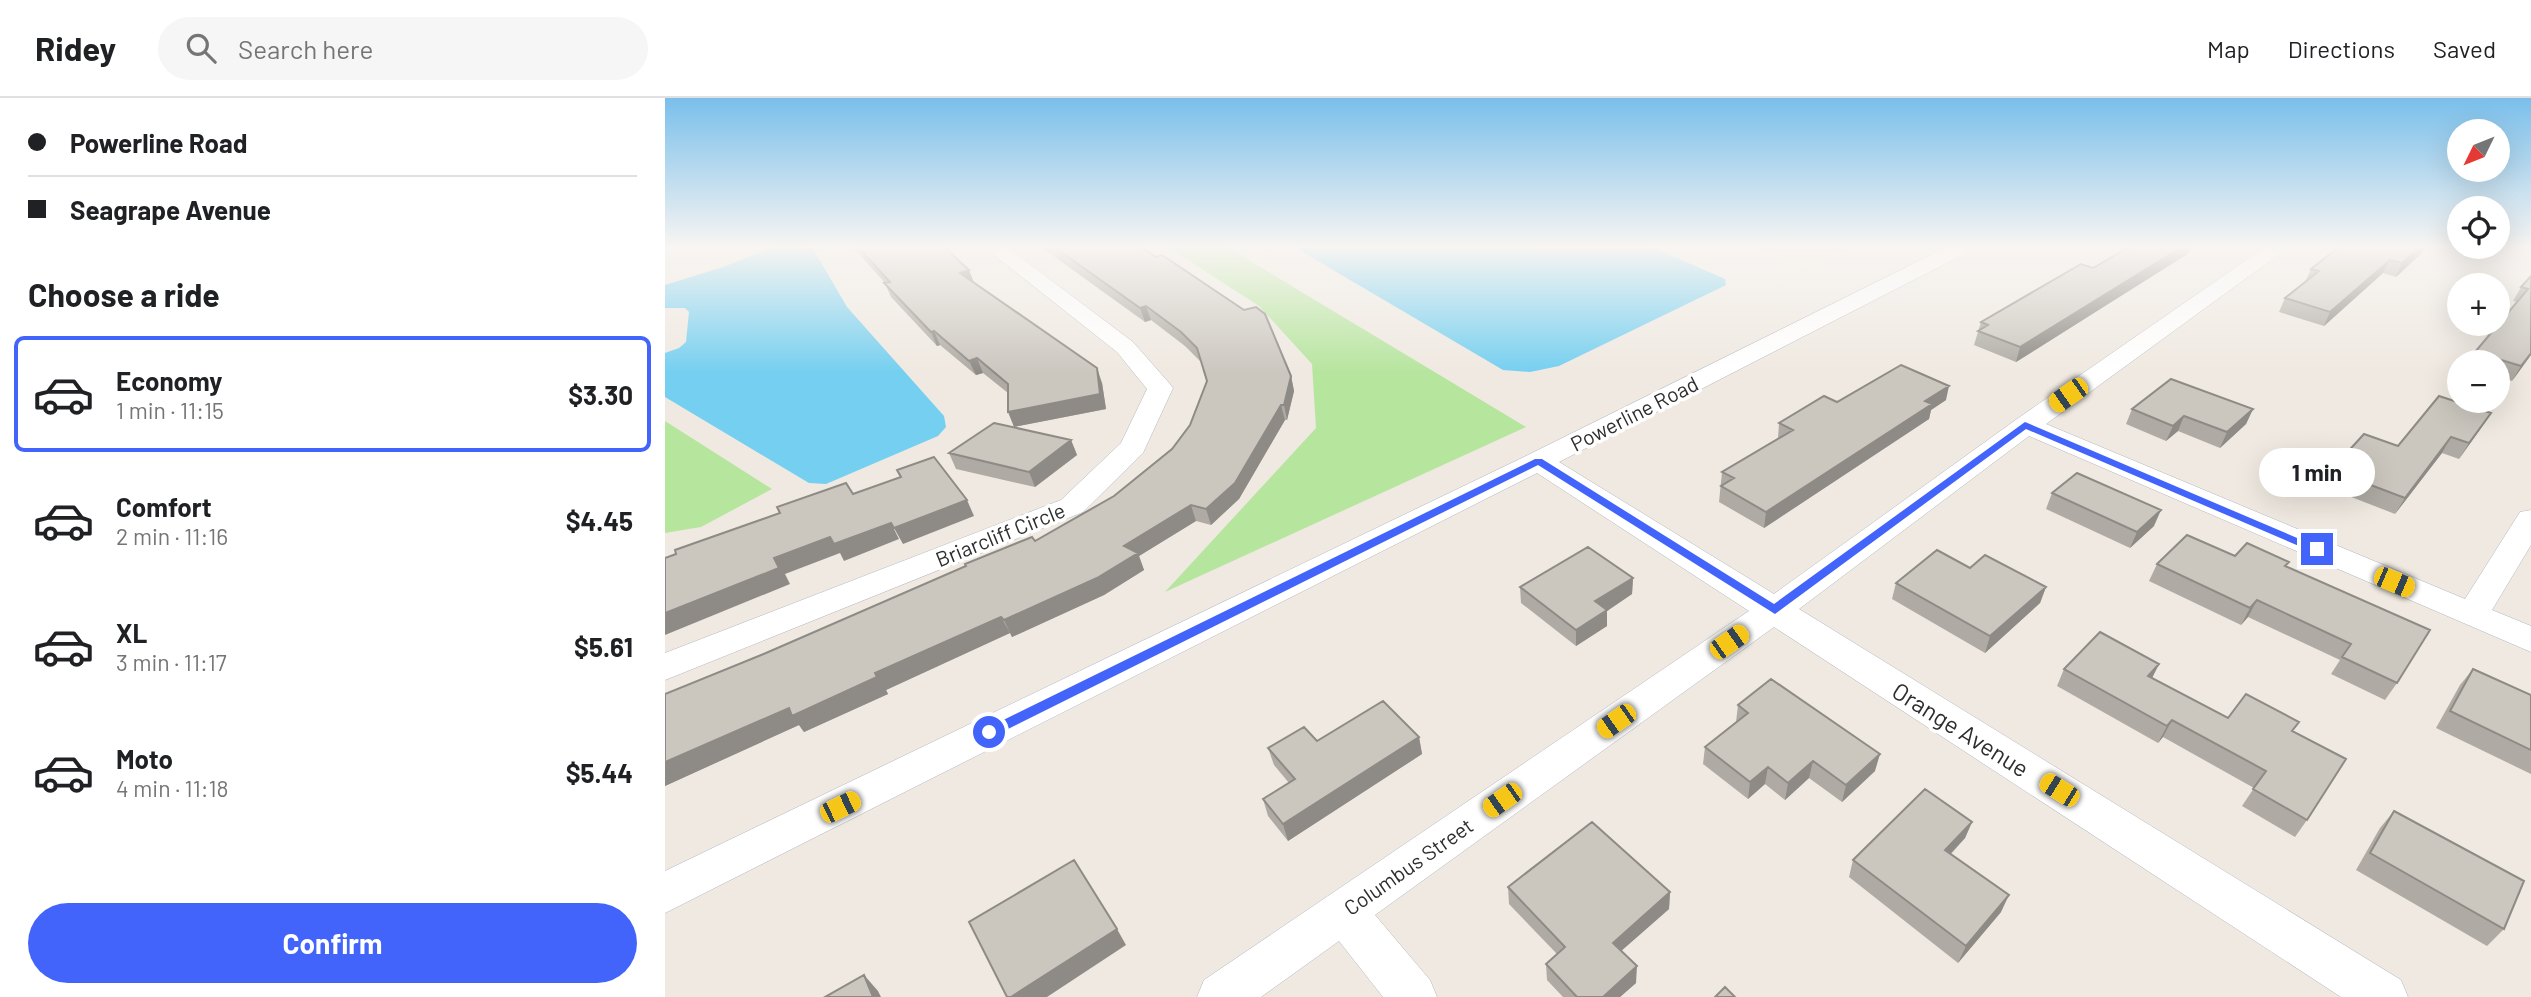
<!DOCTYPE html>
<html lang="en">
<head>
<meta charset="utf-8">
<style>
  :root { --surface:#fff; --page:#f6f6f6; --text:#202124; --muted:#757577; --line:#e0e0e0; --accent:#4264fb }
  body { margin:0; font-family:Barlow,sans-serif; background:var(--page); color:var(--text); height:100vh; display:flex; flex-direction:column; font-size:26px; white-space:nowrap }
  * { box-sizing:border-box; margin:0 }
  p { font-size:23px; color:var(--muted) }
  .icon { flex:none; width:38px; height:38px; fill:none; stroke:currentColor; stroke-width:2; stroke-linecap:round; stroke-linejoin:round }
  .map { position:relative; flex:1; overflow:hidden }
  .side { display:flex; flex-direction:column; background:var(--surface); width:665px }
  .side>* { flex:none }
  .guide { display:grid; align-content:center; height:154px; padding:0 28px; background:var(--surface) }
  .needle { width:46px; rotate:227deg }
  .fabs { position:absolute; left:1782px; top:21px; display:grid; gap:14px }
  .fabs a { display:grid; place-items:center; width:63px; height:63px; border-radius:50%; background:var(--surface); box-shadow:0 7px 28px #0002; font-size:35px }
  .end { position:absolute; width:32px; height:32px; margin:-16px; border:9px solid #4264fb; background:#fff; box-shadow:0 0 0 4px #fff }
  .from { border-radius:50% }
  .bubble { position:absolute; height:49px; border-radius:24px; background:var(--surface); box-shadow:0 7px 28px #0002; font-size:23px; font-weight:700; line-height:49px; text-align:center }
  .car { position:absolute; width:21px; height:42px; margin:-21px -10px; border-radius:9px; box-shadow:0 0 5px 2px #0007; background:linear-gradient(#f5c518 24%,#345 0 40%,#f5c518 0 76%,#345 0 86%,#f5c518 0) }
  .guide b { display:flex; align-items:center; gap:24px; height:66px; font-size:26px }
  .guide b+b { border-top:2px solid var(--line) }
  .guide i { width:18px; height:18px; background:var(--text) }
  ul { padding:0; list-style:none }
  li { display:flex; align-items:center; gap:21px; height:116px; margin:0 14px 10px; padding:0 14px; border:4px solid transparent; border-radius:10px }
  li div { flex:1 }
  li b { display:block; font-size:26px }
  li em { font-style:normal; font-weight:700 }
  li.selected { border-color:var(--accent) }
  li>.icon { width:63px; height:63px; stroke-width:1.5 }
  h2 { padding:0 28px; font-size:32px; line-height:84px }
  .action { display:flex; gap:14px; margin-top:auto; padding:14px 28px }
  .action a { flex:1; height:80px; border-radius:42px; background:var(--accent); color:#fff; font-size:28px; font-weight:700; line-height:80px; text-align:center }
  header { display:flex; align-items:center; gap:42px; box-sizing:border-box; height:98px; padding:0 35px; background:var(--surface); border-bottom:2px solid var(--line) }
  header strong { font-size:33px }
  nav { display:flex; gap:38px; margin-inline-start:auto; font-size:24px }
  .search { width:490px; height:63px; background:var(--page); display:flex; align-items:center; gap:18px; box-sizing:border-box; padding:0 24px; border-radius:38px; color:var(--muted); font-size:26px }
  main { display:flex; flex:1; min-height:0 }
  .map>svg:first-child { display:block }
  .education { fill:#f0e6d1 }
  .green { fill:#b6e59e }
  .water { fill:#75cff0 }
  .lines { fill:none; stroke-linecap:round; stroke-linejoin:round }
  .minor-casing { stroke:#b4b7c1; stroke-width:1 }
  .minor { fill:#fff; fill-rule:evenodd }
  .wall { fill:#afaba4 }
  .shaded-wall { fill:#8e8b86 }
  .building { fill:#cbc7bf; stroke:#8e8b86; stroke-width:2 }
  .route { fill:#4264fb }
  .labels { text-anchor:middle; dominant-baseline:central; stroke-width:7; stroke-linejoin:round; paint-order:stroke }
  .street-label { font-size:21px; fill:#2e2e2e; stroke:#fff }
  .near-street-label { font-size:24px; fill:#2e2e2e; stroke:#fff }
</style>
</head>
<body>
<header>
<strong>Ridey</strong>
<div class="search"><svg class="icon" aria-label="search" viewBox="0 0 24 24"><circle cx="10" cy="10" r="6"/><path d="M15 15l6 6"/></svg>Search here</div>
<nav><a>Map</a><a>Directions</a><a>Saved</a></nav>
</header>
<main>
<section class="side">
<div class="guide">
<b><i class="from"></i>Powerline Road</b>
<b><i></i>Seagrape Avenue</b>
</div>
<h2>Choose a ride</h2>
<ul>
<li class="selected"><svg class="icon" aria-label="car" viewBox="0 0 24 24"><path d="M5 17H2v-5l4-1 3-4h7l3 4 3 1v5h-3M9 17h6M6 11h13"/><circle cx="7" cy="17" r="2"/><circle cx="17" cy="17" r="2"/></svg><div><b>Economy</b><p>1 min · 11:15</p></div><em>$3.30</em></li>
<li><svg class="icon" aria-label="car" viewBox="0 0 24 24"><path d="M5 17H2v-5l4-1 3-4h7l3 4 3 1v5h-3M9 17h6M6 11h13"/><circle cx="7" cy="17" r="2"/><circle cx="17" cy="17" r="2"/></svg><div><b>Comfort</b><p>2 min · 11:16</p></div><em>$4.45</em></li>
<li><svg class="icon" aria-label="car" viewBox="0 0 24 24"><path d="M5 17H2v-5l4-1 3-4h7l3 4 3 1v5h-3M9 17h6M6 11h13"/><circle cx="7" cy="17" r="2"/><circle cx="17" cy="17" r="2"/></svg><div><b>XL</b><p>3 min · 11:17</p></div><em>$5.61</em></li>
<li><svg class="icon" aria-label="car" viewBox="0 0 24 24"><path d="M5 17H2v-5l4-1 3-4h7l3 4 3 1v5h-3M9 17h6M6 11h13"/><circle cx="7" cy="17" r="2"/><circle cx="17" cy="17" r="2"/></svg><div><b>Moto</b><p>4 min · 11:18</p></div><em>$5.44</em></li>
</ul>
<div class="action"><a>Confirm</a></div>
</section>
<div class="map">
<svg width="1866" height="899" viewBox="0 0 1866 899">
  <rect width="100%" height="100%" fill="#efe9e1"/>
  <path class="education" d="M 1089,149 L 1184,149 L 1140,169 Z"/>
  <path class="green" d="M 503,149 L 562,149 L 861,329 L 500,494 L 651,330 L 647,266 L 594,208 Z
    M 0,323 L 107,391 L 36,429 L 0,435 Z"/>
  <path class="water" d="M 109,149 L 147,149 L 182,209 L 279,318 L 281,329 L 273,338 L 161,386 L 144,385 L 0,299 L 0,255 L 14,250 L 21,244 L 24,214 L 20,210 L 0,210 L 0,187 L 58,169 Z
    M 629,149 L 987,149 L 1060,181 L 1061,187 L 894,268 L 865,274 L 838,272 Z"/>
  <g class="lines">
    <g class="minor-casing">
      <path id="minor" d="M 319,149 L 342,149 L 468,244 L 504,285 L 508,290 L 478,355 L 418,414 L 0,582 L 0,555 L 396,402 L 456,345 L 482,291 L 452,254 Z
        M 1282,149 L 1308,149 L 1305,153 L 894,364 L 1109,496 L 1352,321 L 1600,149 L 1624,149 L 1381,326 L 1800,501 L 1855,414 L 1866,412 L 1866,447 L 1827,512 L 1866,528 L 1866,554 L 1364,338 L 1134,511 L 1736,882 L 1743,899 L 1676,899 L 1109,529 L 710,817 L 765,882 L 772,899 L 718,899 L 674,843 L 596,899 L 532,899 L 539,882 L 1084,513 L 872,375 L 0,815 L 0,773 L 863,357 Z"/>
    </g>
    <use href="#minor" class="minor"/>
  </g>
  <path class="wall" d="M 188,149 L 279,149 L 304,172 L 309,185 L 437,285 L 441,311 L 349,329 L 343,295 L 318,275 L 311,277 L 275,247 L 272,248 L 226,199 L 220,185 Z
    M 376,149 L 476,149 L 491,159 L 626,278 L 629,293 L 622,322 L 620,322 L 574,401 L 546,427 L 531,423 L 474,458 L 479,472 L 439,497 L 347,539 L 345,535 L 221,592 L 223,596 L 139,634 L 134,627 L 0,688 L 0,596 L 370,443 L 449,398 L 507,351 L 525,327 L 542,283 L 536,264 L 520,248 L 486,222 L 480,224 Z
    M 1674,149 L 1763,149 L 1731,179 L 1718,175 L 1659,228 L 1614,214 L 1620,200 L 1640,184 L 1646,171 Z
    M 1524,155 L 1351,264 L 1309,247 L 1316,224 L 1428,170 Z
    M 1866,178 L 1866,257 L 1847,283 L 1832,278 L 1832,264 L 1804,264 L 1810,254 L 1852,204 L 1848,203 L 1856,189 Z
    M 1281,302 L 1266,312 L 1264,321 L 1099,430 L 1054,404 L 1057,374 L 1113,340 L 1114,325 L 1172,304 Z
    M 1467,311 L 1588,311 L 1581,326 L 1555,350 L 1513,333 L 1501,343 L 1461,326 Z
    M 1816,330 L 1794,361 L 1777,355 L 1730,416 L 1658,388 L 1666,372 L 1733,348 Z
    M 406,342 L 412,357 L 370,389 L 291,371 L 284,355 Z
    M 1387,395 L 1489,428 L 1465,450 L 1381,411 Z
    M 1570,458 L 1621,469 L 1732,585 L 1720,602 L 1666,576 L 1675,562 L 1583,519 L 1576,527 L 1484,483 L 1492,466 Z
    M 1305,470 L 1381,489 L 1375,505 L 1320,555 L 1227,501 L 1231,485 Z
    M 968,480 L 967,496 L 942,513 L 942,528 L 911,548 L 856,505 L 855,489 Z
    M 1494,566 L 1487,580 L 1563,620 L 1628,633 L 1642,722 L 1630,739 L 1577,708 L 1589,690 L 1498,639 L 1493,645 L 1392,588 L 1399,571 Z
    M 1808,571 L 1866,597 L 1866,676 L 1771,630 L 1795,587 Z
    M 1073,607 L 1210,673 L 1177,704 L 1144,680 L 1120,702 L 1100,686 L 1083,701 L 1038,666 L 1040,649 L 1071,624 Z
    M 754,639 L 757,656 L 623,743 L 603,718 L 598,701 L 624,685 L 609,667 L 603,650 L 652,643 Z
    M 1729,713 L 1839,831 L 1822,848 L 1691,772 L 1715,730 Z
    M 1307,724 L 1300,740 L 1286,756 L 1336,814 L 1293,865 L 1184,779 L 1188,762 Z
    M 843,789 L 1005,794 L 1004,811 L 956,853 L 971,885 L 955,899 L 898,899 L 882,882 L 881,866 L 892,856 L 844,806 Z"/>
  <path class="shaded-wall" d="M 1517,149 L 1526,149 L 1524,155 L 1351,264 L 1355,249 Z
    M 1755,149 L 1763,149 L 1731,179 L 1737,165 Z
    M 1725,162 L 1718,175 L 1659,228 L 1665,214 Z
    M 304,172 L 309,185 L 295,175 Z
    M 481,208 L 486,222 L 480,224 L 475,210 Z
    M 269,233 L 275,247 L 272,248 L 266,234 Z
    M 1866,255 L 1866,257 L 1847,283 L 1856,268 Z
    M 312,260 L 318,275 L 311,277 L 304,263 Z
    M 432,270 L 437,285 L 441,311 L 349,329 L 343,314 Z
    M 626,278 L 629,293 L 622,322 L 619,307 Z
    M 1284,288 L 1281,302 L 1266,312 L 1264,321 L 1099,430 L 1101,414 L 1260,303 Z
    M 616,307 L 620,322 L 574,401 L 546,427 L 541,411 Z
    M 1588,311 L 1581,326 L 1555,350 L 1562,334 Z
    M 1826,315 L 1816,330 L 1794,361 L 1804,345 Z
    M 1519,318 L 1513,333 L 1501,343 L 1508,328 Z
    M 1786,339 L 1777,355 L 1730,416 L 1740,400 Z
    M 406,342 L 412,357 L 370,389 L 364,374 Z
    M 302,402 L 309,418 L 238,446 L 229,430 Z
    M 526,407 L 531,423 L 474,458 L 479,472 L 439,497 L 347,539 L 339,522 Z
    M 1496,412 L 1489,428 L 1465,450 L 1472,434 Z
    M 226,425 L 234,441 L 179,463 L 175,455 L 120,476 L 125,486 L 0,537 L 0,515 L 109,460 L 165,439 Z
    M 968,480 L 967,496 L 942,513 L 942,528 L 911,548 L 911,532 L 930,503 Z
    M 1381,489 L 1375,505 L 1320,555 L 1325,538 Z
    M 1592,502 L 1583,519 L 1576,527 L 1585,510 Z
    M 336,519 L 345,535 L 221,592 L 223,596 L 139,634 L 134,627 L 0,688 L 0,664 L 124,610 L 210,575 Z
    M 1494,566 L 1486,582 L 1483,578 Z
    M 1507,622 L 1498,639 L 1493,645 L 1502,628 Z
    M 754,639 L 757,656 L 623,743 L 618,726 Z
    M 1215,656 L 1210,673 L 1177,704 L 1181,687 Z
    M 1148,663 L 1144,680 L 1120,702 L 1123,685 Z
    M 1103,669 L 1100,686 L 1083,701 L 1085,684 Z
    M 1307,724 L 1300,740 L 1274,768 L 1280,752 Z
    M 1005,794 L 1004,811 L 947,861 L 948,845 Z
    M 1344,797 L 1336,814 L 1293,865 L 1301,848 Z
    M 452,831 L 461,847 L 382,899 L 346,899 Z
    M 972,868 L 971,885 L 955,899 L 938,899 Z
    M 199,877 L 213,893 L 216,899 L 208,899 Z"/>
  <path class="building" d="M 193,149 L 279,149 L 304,172 L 295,175 L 432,270 L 435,296 L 343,314 L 343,286 L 312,260 L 304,263 L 269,233 L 266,234 L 219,185 L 225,184 Z
    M 389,149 L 476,149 L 491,159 L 497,157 L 579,212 L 591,209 L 600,216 L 626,278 L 619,307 L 616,307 L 570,385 L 541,411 L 526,407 L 459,448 L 473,455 L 432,480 L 339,522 L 336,519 L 210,575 L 212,579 L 127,618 L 124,610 L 0,664 L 0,596 L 101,555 L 301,468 L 300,466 L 367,439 L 370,443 L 449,398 L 507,351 L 525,327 L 542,283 L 532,250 L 516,234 L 481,208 L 475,210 Z
    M 1464,149 L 1517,149 L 1355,249 L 1313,233 L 1323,227 L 1316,224 L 1416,166 L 1428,170 Z
    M 1674,149 L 1755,149 L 1737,165 L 1725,162 L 1665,214 L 1620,200 L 1654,173 L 1646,171 Z
    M 1866,178 L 1866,255 L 1856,268 L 1810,254 L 1863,191 L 1856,189 Z
    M 1236,267 L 1284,288 L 1260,303 L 1267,306 L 1101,414 L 1056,388 L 1069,380 L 1057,374 L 1128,332 L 1114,325 L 1159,298 L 1172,304 Z
    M 1506,281 L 1588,311 L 1562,334 L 1519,318 L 1508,328 L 1467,311 Z
    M 1774,298 L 1826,315 L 1804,345 L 1786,339 L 1740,400 L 1666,372 L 1699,336 L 1733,348 Z
    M 329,325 L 406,342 L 364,374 L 284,355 Z
    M 269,359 L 302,402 L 229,430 L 226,425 L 169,446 L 165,439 L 109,460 L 114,470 L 0,515 L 0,460 L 11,456 L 10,452 L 115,415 L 112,409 L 181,385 L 188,396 L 236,379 L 232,372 Z
    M 1412,375 L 1496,412 L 1472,434 L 1387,395 Z
    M 1522,437 L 1570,458 L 1582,445 L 1624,464 L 1620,468 L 1765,532 L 1732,585 L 1677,559 L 1686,546 L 1592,502 L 1585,510 L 1492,466 Z
    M 923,449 L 968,480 L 930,503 L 942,512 L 911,532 L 855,489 Z
    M 1272,452 L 1305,470 L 1320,457 L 1381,489 L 1325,538 L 1231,485 Z
    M 1435,534 L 1494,566 L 1483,578 L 1563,620 L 1581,596 L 1634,624 L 1627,633 L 1681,661 L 1642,722 L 1588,691 L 1601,673 L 1507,622 L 1502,628 L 1399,571 Z
    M 1808,571 L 1866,597 L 1866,652 L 1785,613 Z
    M 1106,581 L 1215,656 L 1181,687 L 1148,663 L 1123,685 L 1103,669 L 1085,684 L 1040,649 L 1083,615 L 1073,607 Z
    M 718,603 L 754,639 L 618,726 L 598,701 L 630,681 L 603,650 L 639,629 L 652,643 Z
    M 1260,691 L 1307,724 L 1280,752 L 1344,797 L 1301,848 L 1188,762 Z
    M 1729,713 L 1859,783 L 1839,831 L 1705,755 Z
    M 927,724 L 1005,794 L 948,845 L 972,868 L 938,899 L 912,899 L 881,866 L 900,849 L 843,789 Z
    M 409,762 L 452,831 L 346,899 L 342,899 L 304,824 Z
    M 199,877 L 208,899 L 160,899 Z
    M 1060,889 L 1070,899 L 1050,899 Z"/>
  <linearGradient id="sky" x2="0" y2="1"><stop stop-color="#7abfeb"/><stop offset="0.54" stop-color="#f8f5f2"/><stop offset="1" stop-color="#f8f5f2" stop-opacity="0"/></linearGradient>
  <rect width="1866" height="275" fill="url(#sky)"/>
  <path class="route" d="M 1360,324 L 1658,451 L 1648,454 L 1361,331 L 1110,516 L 873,367 L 329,638 L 320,638 L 317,634 L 320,631 L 870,361 L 877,361 L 1109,506 Z"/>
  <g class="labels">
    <g class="street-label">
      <text transform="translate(969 315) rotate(-27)">Powerline Road</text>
      <text transform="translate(335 436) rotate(-22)">Briarcliff Circle</text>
      <text transform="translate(743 768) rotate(-35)">Columbus Street</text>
    </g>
    <g class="near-street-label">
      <text transform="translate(1296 631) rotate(32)">Orange Avenue</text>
    </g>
  </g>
</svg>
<div class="fabs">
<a><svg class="needle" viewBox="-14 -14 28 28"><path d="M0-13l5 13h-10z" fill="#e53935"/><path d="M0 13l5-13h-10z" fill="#757577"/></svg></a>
<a><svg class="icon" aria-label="locate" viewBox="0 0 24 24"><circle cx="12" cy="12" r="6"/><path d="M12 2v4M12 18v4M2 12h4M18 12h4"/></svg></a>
<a>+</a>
<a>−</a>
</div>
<i class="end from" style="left:324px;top:634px"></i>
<i class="end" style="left:1652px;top:451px"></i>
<div class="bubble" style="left:1594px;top:350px;width:116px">1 min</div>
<i class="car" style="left:1403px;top:297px;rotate:235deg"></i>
<i class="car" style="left:1729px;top:484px;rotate:113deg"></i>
<i class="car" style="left:1064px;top:544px;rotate:55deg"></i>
<i class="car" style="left:951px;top:623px;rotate:235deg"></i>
<i class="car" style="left:1394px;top:692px;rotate:302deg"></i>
<i class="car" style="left:837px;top:702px;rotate:235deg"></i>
<i class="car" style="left:175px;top:709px;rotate:64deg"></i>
</div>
</main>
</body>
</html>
